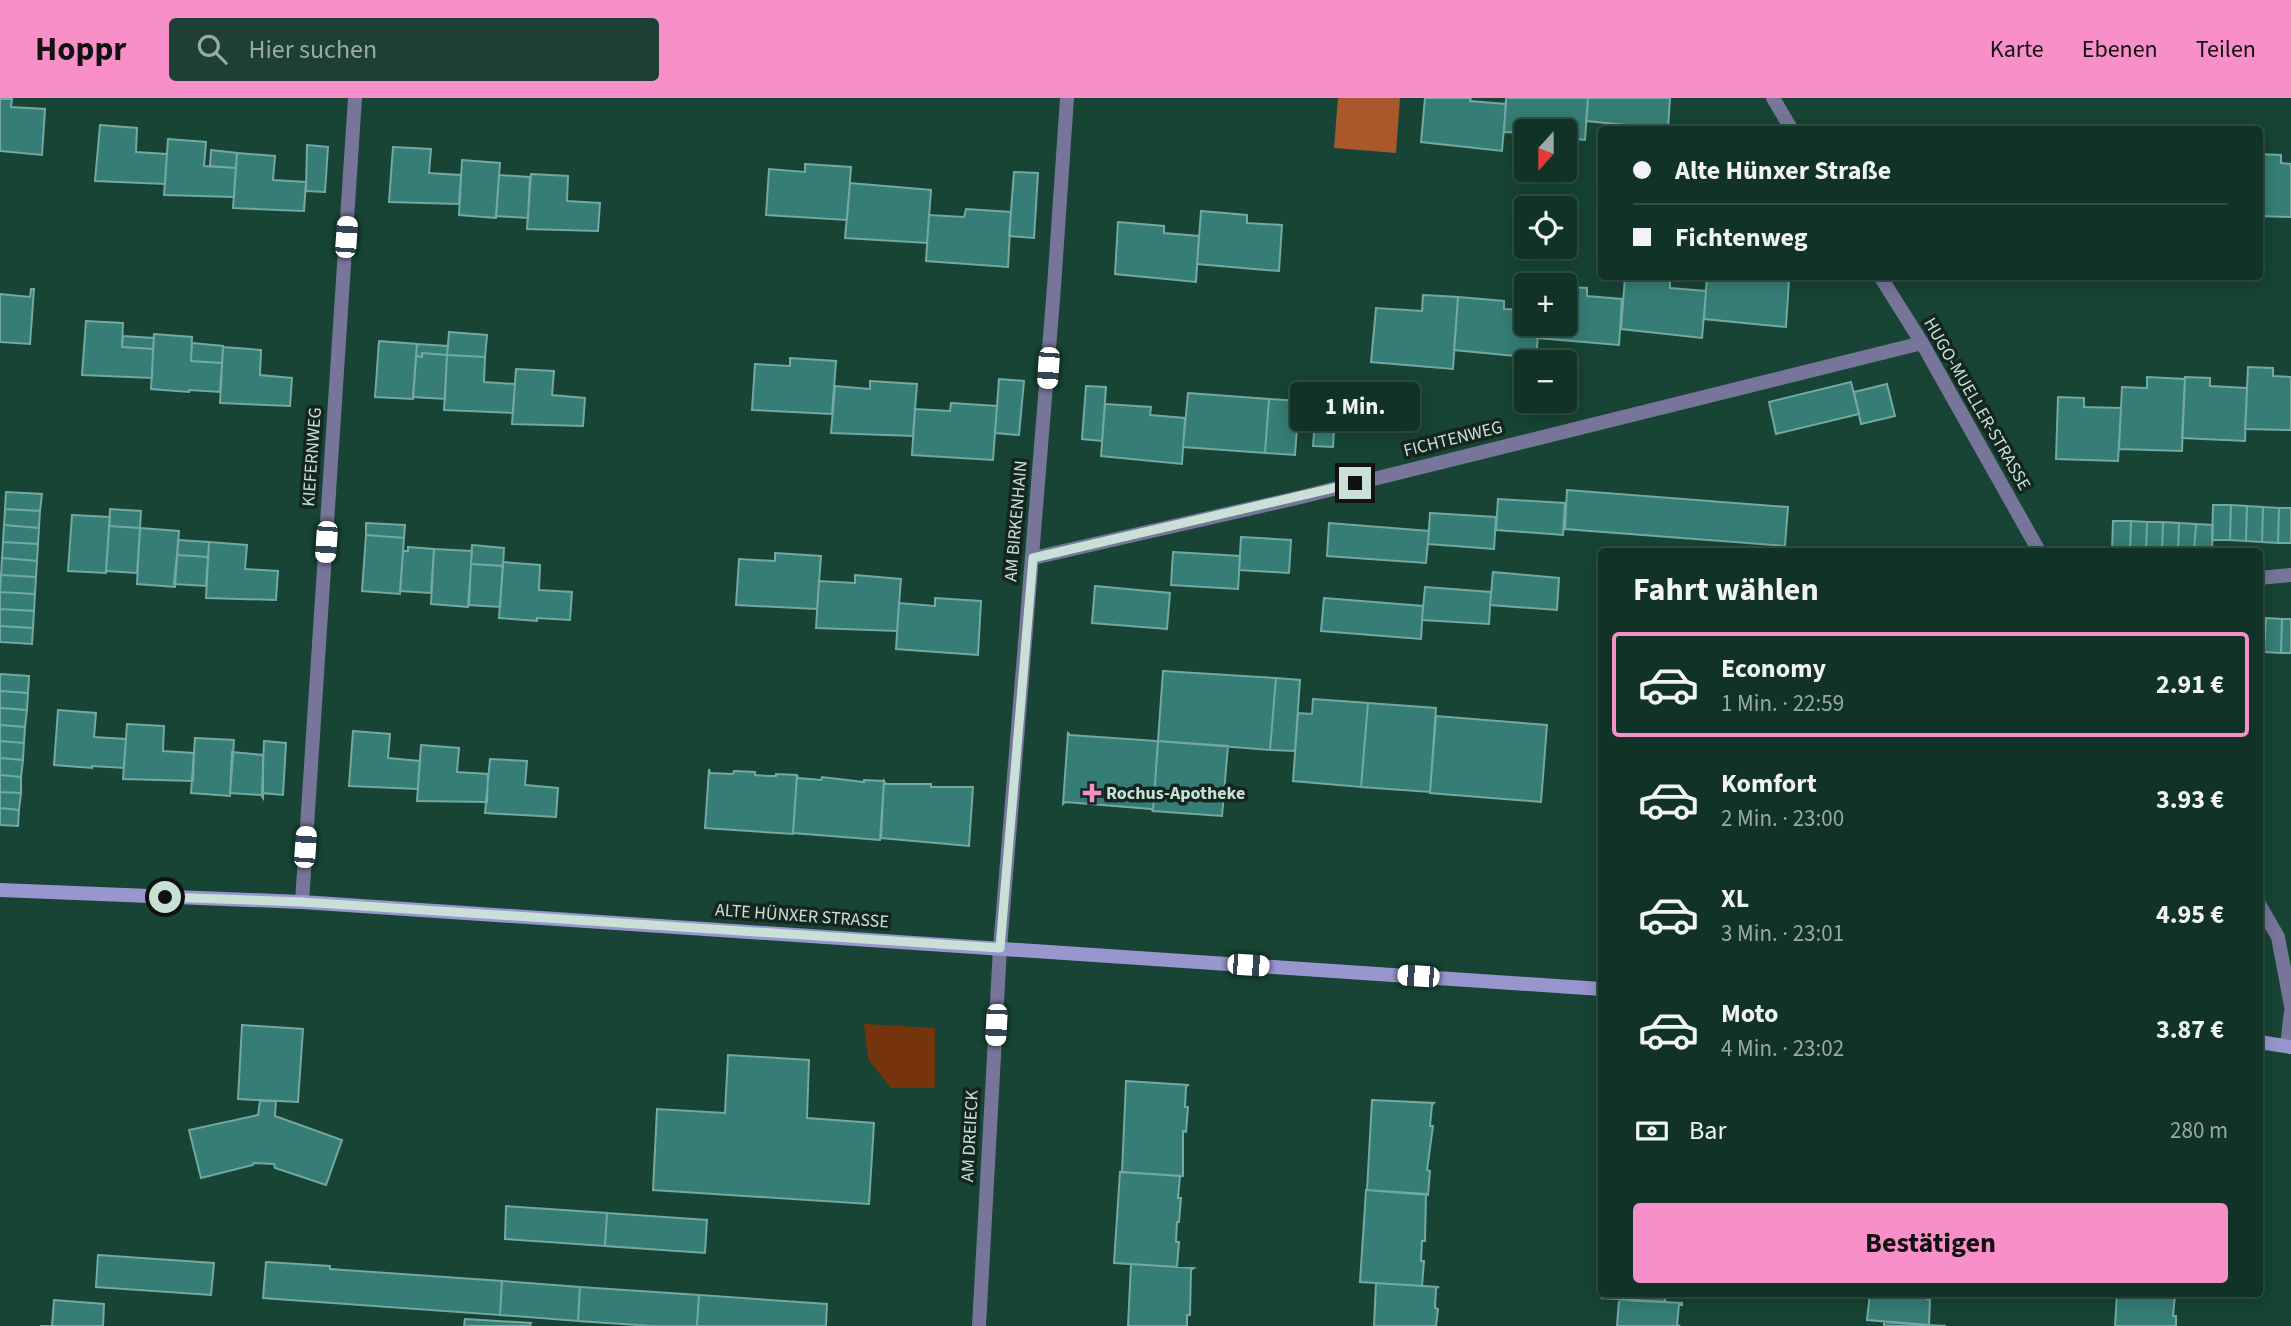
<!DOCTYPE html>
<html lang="de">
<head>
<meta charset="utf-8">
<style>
  :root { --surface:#113327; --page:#1e3f33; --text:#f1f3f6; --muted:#9caaa7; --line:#304e44; --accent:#f98fc9 }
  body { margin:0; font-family:"Source Sans 3",sans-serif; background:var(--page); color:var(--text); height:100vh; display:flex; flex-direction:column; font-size:26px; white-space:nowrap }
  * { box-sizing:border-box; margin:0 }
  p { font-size:23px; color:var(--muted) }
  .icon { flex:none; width:38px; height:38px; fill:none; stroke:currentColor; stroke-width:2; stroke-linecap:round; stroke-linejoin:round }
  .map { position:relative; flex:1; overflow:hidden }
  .drawer { position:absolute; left:1598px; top:450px; width:665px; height:749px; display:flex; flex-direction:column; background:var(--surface); border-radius:7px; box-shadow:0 4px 18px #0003,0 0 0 2px var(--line) }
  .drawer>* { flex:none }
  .guide { position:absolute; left:1598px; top:28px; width:665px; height:154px; border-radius:7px; box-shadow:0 4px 18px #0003,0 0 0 2px var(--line); display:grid; align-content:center; height:154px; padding:0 35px; background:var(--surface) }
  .needle { width:46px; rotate:201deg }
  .buttons { position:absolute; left:1514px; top:21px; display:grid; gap:14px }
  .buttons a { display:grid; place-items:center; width:63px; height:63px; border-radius:7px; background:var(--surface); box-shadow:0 4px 18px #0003,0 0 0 2px var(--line); font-size:35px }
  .end { position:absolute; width:32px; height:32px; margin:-16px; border:9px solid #c9e0d6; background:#111; box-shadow:0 0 0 4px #111 }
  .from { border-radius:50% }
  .bubble { position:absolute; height:49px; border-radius:7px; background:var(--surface); box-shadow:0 4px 18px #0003,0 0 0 2px var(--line); font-size:23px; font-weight:700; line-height:49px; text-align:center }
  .car { position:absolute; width:21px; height:42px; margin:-21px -10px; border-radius:9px; box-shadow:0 0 5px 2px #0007; background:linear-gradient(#fff 24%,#345 0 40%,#fff 0 76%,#345 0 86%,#fff 0) }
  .guide b { display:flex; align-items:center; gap:24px; height:66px; font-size:26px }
  .guide b+b { border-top:2px solid var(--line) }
  .guide i { width:18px; height:18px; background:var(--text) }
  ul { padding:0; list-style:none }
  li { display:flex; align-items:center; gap:21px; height:105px; margin:0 14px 10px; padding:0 21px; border:4px solid transparent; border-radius:7px }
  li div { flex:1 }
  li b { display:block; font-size:26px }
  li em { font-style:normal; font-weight:700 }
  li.selected { border-color:var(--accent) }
  li>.icon { width:63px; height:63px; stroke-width:1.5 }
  h2 { padding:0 35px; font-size:32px; line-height:84px }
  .pay { display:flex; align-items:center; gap:18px; height:77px; padding:0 35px; font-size:26px }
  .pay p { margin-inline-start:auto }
  .action { display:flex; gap:14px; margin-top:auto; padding:14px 35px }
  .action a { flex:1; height:80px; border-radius:7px; background:var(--accent); color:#111; font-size:28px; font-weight:700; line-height:80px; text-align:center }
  header { display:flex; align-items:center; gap:42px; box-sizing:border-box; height:98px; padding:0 35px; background:var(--accent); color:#111 }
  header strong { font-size:33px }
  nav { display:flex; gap:38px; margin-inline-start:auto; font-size:24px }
  .search { width:490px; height:63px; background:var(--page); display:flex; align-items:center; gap:18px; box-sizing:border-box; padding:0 24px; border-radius:7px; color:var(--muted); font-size:26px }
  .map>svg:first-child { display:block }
  .green { fill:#75340c }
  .forest { fill:#a9582c }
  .building { fill:#357d76; stroke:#74a8a2; stroke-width:2 }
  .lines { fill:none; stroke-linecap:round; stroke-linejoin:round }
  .lane { stroke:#777599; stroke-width:14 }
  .street { stroke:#777599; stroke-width:14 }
  .secondary { stroke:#9995ce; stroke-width:14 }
  .route { stroke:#c9e0d6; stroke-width:9 }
  .poi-dot { fill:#f98fc9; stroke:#14261f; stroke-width:2.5 }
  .labels { text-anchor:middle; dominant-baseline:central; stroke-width:7; stroke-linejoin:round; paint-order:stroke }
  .street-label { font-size:18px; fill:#c9e0d6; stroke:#14261f }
  .poi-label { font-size:18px; font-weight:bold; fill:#c9e0d6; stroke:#14261f; text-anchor:start }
</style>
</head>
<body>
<header>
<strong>Hoppr</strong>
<div class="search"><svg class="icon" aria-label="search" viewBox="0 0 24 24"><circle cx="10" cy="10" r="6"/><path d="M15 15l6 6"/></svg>Hier suchen</div>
<nav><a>Karte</a><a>Ebenen</a><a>Teilen</a></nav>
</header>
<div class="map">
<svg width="2291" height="1228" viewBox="0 0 2291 1228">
  <rect width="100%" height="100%" fill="#174434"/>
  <path class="green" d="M 864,926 L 935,930 L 935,990 L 891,990 L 868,961 Z"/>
  <path class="forest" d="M 1338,0 L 1400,0 L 1396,55 L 1334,50 Z"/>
  <path class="building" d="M 1425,0 L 1471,0 L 1470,3 L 1506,6 L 1502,53 L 1421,44 Z
    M 1506,0 L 1588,0 L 1585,42 L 1564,40 L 1564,33 L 1526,33 L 1526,35 L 1504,34 Z
    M 1588,0 L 1670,0 L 1668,31 L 1586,23 Z
    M 0,1 L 12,1 L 11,9 L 45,11 L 42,57 L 0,53 Z
    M 100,27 L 137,30 L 136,54 L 167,56 L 165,86 L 95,83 Z
    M 168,41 L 206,44 L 204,68 L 236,70 L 234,99 L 164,97 Z
    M 307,47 L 328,49 L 325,94 L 306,93 Z
    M 393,49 L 431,51 L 429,75 L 461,77 L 459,106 L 389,104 Z
    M 211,52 L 237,55 L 236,70 L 210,68 Z
    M 237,55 L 275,58 L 273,82 L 306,84 L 304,113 L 233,110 Z
    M 2259,56 L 2281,57 L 2281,65 L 2291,66 L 2291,119 L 2259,118 Z
    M 462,62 L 500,65 L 496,120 L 459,117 Z
    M 805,66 L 851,69 L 847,122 L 766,117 L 769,71 L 805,74 Z
    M 1014,74 L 1038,75 L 1034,140 L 1009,138 Z
    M 531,76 L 568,78 L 567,103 L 600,105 L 598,133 L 527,131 Z
    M 499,77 L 530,79 L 528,120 L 496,118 Z
    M 850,85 L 931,92 L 927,145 L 845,140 Z
    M 966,111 L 1011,114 L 1008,169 L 926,163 L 929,117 L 964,119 Z
    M 1201,113 L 1247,117 L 1247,125 L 1282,127 L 1279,173 L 1197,166 Z
    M 1118,124 L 1164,128 L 1164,135 L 1199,138 L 1196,184 L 1115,176 Z
    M 1707,178 L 1753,178 L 1789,182 L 1786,229 L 1704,221 Z
    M 1625,179 L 1670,183 L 1670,190 L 1706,193 L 1702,240 L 1621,231 Z
    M 1564,189 L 1587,190 L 1587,198 L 1622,201 L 1619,247 L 1537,240 L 1539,226 L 1564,226 Z
    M 31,191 L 34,191 L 30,246 L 0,244 L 0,196 L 30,199 Z
    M 1423,197 L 1458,199 L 1453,271 L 1371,264 L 1376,210 L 1422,213 Z
    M 1458,199 L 1504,203 L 1504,211 L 1526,212 L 1526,226 L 1539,226 L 1536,260 L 1454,252 Z
    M 86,223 L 123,225 L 122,249 L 153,251 L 152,280 L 82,277 Z
    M 449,234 L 487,237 L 485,259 L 447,257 Z
    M 154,236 L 192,239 L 191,263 L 222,265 L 220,294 L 189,292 L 189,294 L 151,291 Z
    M 123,238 L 154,240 L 153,251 L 122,249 Z
    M 379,243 L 417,246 L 413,301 L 375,299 Z
    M 192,245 L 223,248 L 222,265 L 191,263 Z
    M 417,246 L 448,248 L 447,257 L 422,255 L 422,259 L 416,258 Z
    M 223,249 L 261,252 L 260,277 L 292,280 L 290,308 L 220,305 Z
    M 422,255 L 447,257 L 445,301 L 413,299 L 416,258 L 422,259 Z
    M 447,257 L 485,259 L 484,284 L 515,286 L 513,315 L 444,312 Z
    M 790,260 L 836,263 L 832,316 L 752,312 L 755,266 L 790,268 Z
    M 2248,269 L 2273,270 L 2273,278 L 2291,279 L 2291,332 L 2245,331 Z
    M 516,271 L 554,273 L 552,297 L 585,300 L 583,328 L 512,326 Z
    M 2147,279 L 2185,281 L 2182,353 L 2119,351 L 2122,289 L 2147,290 Z
    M 2185,279 L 2210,280 L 2210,288 L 2247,290 L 2245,343 L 2182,340 Z
    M 999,281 L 1024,283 L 1019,337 L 995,335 Z
    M 870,283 L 917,286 L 913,338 L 831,335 L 835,288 L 870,291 Z
    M 1851,284 L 1859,316 L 1776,336 L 1769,304 Z
    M 1887,286 L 1895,318 L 1861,326 L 1854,294 Z
    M 1086,288 L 1106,289 L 1102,343 L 1082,341 Z
    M 1356,289 L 1373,290 L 1371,320 L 1354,318 Z
    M 1317,294 L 1356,297 L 1352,334 L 1334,332 L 1333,349 L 1313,348 Z
    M 1188,295 L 1269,301 L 1265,355 L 1183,349 Z
    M 2058,299 L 2084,300 L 2084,309 L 2121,310 L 2118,363 L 2056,361 Z
    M 1269,301 L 1299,303 L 1295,357 L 1265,355 Z
    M 951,305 L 997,308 L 993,362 L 912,357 L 915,311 L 950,313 Z
    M 1105,306 L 1151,309 L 1150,317 L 1185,320 L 1182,366 L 1101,358 Z
    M 1567,392 L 1788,409 L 1785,448 L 1565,431 Z
    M 6,394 L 42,396 L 40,413 L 5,411 Z
    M 1498,401 L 1565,405 L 1563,437 L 1496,432 Z
    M 2213,407 L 2231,407 L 2230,442 L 2212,442 Z
    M 2231,407 L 2247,408 L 2246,443 L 2230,442 Z
    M 2247,408 L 2263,409 L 2262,444 L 2246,443 Z
    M 2263,409 L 2279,410 L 2278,445 L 2262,444 Z
    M 2279,410 L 2291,410 L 2291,445 L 2278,445 Z
    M 5,411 L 40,413 L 39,430 L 4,427 Z
    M 110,411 L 141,413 L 140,430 L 109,428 Z
    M 1430,415 L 1496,419 L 1494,451 L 1428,446 Z
    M 72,417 L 110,419 L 106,475 L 68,473 Z
    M 2113,423 L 2131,423 L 2130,453 L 2112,453 Z
    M 2131,423 L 2147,424 L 2146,453 L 2130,453 Z
    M 2147,424 L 2163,424 L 2162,453 L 2146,453 Z
    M 2163,424 L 2179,425 L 2178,453 L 2162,453 Z
    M 366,425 L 405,427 L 404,440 L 366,437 Z
    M 1329,425 L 1429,433 L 1426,465 L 1327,458 Z
    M 2179,425 L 2196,426 L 2194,453 L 2178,453 Z
    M 2196,426 L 2213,427 L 2212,453 L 2194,453 Z
    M 4,427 L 39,430 L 38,446 L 3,444 Z
    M 109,428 L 140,430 L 137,475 L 106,473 Z
    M 140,430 L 179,433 L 175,489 L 137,486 Z
    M 366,437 L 404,440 L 400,496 L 362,493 Z
    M 1241,439 L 1291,442 L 1289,475 L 1239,472 Z
    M 178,442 L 209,444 L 208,459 L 177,457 Z
    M 3,444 L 38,446 L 37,463 L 2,460 Z
    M 209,444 L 247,447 L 245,471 L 278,473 L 276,502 L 206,500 Z
    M 472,447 L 504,450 L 503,468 L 471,466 Z
    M 408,449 L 434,451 L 431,495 L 400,493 L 403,453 L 408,453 Z
    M 434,451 L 472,453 L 468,509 L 431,506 Z
    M 1173,454 L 1240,458 L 1238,491 L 1171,487 Z
    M 775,455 L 821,458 L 817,511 L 736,507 L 739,461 L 775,463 Z
    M 177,457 L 208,459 L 206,488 L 174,486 Z
    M 2,460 L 37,463 L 36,479 L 1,477 Z
    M 503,464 L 540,467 L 539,492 L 572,494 L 570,522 L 537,520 L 537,523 L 499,520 Z
    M 471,466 L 503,468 L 500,509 L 469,507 Z
    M 1493,474 L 1559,480 L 1557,512 L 1490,507 Z
    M 1,477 L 36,479 L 35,496 L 0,494 Z
    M 855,477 L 901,481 L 897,533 L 816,530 L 819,483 L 855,485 Z
    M 1095,488 L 1170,495 L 1167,531 L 1092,525 Z
    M 1425,489 L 1491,494 L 1489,526 L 1422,522 Z
    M 0,494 L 35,496 L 34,513 L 0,511 Z
    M 935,500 L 981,503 L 978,557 L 896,551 L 899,505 L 935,508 Z
    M 1324,500 L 1423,508 L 1421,541 L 1321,533 Z
    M 0,511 L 34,513 L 33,530 L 0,528 Z
    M 2259,519 L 2266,520 L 2264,554 L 2259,554 Z
    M 2266,520 L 2282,521 L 2281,555 L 2264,554 Z
    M 2282,521 L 2291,521 L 2291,555 L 2281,555 Z
    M 0,528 L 33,530 L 32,546 L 0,544 Z
    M 1163,573 L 1276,580 L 1270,652 L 1158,643 Z
    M 0,576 L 29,578 L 28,595 L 0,593 Z
    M 1276,580 L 1300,582 L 1295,653 L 1270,652 Z
    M 0,593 L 28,595 L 27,612 L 0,610 Z
    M 1313,601 L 1368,605 L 1361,689 L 1293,683 L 1298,615 L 1312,616 Z
    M 1368,605 L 1436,610 L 1430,694 L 1361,689 Z
    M 0,610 L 27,612 L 25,629 L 0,627 Z
    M 58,612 L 96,615 L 94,639 L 126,641 L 124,670 L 92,668 L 92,670 L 54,667 Z
    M 1436,618 L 1547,627 L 1541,704 L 1430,695 Z
    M 127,626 L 164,628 L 163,653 L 194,655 L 193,683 L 123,681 Z
    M 0,627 L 25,629 L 24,645 L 0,643 Z
    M 353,633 L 390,636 L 388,660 L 420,663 L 418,691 L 349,688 Z
    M 1068,635 L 1070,637 L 1156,643 L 1158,642 L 1153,713 L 1151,711 L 1065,704 L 1063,706 Z
    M 195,640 L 234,642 L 230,698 L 191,695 Z
    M 0,643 L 24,645 L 23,662 L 0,660 Z
    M 264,643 L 286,645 L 283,697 L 262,695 Z
    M 1158,643 L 1228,648 L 1222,718 L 1153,713 Z
    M 421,647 L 459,650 L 457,674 L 488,676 L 487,704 L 417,703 Z
    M 232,654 L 263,657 L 263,700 L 261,697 L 230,695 Z
    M 0,660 L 23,662 L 21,679 L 0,677 Z
    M 490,661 L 527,663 L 525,687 L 558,690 L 556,719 L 485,715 Z
    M 709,671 L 710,675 L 733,676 L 734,673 L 755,674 L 755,677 L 767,678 L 776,678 L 776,676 L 797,677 L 793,736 L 705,730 Z
    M 0,677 L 21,679 L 21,695 L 0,694 Z
    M 797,677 L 798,680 L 821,682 L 822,679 L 864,684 L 864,682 L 884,683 L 880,742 L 793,735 Z
    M 884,683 L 886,686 L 931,686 L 931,689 L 973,689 L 969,748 L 881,740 Z
    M 0,694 L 21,695 L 19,712 L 0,710 Z
    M 0,710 L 19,712 L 18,728 L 0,727 Z
    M 242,927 L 303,931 L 298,1004 L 238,1001 Z
    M 728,957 L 809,962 L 807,1020 L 874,1025 L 869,1106 L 653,1092 L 657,1011 L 725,1015 Z
    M 1126,983 L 1189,987 L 1186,988 L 1185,1009 L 1188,1009 L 1186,1034 L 1183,1033 L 1183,1078 L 1122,1074 Z
    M 1372,1002 L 1434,1005 L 1432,1007 L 1430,1028 L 1433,1028 L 1427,1072 L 1430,1073 L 1428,1097 L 1367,1092 Z
    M 260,1003 L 276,1003 L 275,1018 L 342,1042 L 326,1087 L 275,1070 L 274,1066 L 254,1065 L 253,1067 L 201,1080 L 189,1032 L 258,1017 Z
    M 1120,1074 L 1180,1078 L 1178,1100 L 1181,1100 L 1179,1124 L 1177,1124 L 1176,1144 L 1179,1144 L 1177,1169 L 1114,1165 Z
    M 1366,1092 L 1426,1096 L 1425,1143 L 1422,1143 L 1421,1163 L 1424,1163 L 1422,1188 L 1360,1184 Z
    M 506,1108 L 607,1115 L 605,1148 L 505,1141 Z
    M 607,1115 L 707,1122 L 705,1155 L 605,1148 Z
    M 98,1157 L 214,1165 L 211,1197 L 96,1189 Z
    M 266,1164 L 330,1168 L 330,1171 L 502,1183 L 500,1217 L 263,1200 Z
    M 1131,1166 L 1194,1170 L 1191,1172 L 1190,1217 L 1187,1217 L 1187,1228 L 1128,1228 Z
    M 502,1183 L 580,1189 L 578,1223 L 500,1217 Z
    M 1376,1185 L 1439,1189 L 1436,1190 L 1435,1210 L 1438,1211 L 1436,1228 L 1374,1228 Z
    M 580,1189 L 699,1197 L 697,1228 L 652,1228 L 578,1223 Z
    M 1604,1195 L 1666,1195 L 1665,1204 L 1602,1200 Z
    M 1870,1195 L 1928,1195 L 1927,1201 L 1930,1201 L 1929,1227 L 1867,1222 Z
    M 2117,1195 L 2178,1195 L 2175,1197 L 2173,1218 L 2176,1218 L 2176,1228 L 2115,1228 Z
    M 699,1197 L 827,1206 L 826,1228 L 697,1228 Z
    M 54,1202 L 104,1206 L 103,1228 L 40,1228 L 52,1228 Z
    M 1619,1202 L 1682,1205 L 1682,1207 L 1679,1207 L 1677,1227 L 1680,1228 L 1617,1228 Z
    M 465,1221 L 531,1225 L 530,1228 L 464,1228 Z
    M 1884,1224 L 1929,1227 L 1946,1228 L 1884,1228 Z"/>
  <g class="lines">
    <path class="lane" d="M 2259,480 L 2291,477"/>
    <path class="street" d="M 1773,0 L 1792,32
      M 1880,178 L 1922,245 L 2039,453
      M 1033,460 L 1301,399 L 1922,245
      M 302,804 L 355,0
      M 2259,806 L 2278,839 L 2291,908
      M 2287,947 L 2291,914
      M 979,1228 L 1000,850 L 1054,189 L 1067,0"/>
    <path class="secondary" d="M 0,792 L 302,804 L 1601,891
      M 2259,944 L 2291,949"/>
  </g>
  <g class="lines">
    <path class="route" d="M 165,799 L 302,804 L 1000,850 L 1033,460 L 1355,385"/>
  </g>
  <path class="poi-dot" d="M1088.5 684.5h7v7h7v7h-7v7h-7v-7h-7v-7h7z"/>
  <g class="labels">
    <g class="street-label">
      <text transform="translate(1977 306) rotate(60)">HUGO-MUELLER-STRASSE</text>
      <text transform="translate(1453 341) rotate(-14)">FICHTENWEG</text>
      <text transform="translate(312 359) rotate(-86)">KIEFERNWEG</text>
      <text transform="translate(1016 423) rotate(-85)">AM BIRKENHAIN</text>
      <text transform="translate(802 818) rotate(4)">ALTE HÜNXER STRASSE</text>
      <text transform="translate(970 1038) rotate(-87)">AM DREIECK</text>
    </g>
    <g class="poi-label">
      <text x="1106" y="695">Rochus-Apotheke</text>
    </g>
  </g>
</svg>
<div class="buttons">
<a><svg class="needle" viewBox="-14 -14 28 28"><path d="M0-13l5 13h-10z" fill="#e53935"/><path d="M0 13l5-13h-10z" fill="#9caaa7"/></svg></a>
<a><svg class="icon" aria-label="locate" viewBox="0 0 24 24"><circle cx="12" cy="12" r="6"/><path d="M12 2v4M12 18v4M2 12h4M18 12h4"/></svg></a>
<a>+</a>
<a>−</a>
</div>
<i class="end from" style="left:165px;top:799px"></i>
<i class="end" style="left:1355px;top:385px"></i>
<div class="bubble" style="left:1290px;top:284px;width:130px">1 Min.</div>
<i class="car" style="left:346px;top:139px;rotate:4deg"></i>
<i class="car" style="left:1048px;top:270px;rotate:184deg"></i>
<i class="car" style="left:326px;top:444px;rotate:184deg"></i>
<i class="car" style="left:305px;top:749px;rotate:4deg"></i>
<i class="car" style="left:1248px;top:867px;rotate:94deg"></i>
<i class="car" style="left:1418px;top:878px;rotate:274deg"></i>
<i class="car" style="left:996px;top:927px;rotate:183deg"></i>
<div class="guide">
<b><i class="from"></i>Alte Hünxer Straße</b>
<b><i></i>Fichtenweg</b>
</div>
<section class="drawer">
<h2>Fahrt wählen</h2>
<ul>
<li class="selected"><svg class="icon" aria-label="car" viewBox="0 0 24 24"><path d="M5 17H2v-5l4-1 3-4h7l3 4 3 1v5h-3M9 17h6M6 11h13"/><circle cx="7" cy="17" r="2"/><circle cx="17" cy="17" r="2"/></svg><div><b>Economy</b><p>1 Min. · 22:59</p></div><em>2.91 €</em></li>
<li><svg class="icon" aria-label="car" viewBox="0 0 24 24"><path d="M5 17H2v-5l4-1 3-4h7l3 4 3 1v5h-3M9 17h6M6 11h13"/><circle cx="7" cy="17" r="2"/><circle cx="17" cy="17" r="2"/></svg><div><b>Komfort</b><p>2 Min. · 23:00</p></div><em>3.93 €</em></li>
<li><svg class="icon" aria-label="car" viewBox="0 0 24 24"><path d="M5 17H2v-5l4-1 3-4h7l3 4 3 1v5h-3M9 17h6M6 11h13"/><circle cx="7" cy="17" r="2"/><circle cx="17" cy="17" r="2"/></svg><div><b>XL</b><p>3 Min. · 23:01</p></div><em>4.95 €</em></li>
<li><svg class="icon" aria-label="car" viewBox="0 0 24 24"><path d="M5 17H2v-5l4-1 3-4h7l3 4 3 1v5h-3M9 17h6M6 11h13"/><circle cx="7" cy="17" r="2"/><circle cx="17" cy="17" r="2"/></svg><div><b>Moto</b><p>4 Min. · 23:02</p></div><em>3.87 €</em></li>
</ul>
<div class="pay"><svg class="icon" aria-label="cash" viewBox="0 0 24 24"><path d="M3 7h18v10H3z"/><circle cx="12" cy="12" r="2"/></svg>Bar<p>280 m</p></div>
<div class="action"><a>Bestätigen</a></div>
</section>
</div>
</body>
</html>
